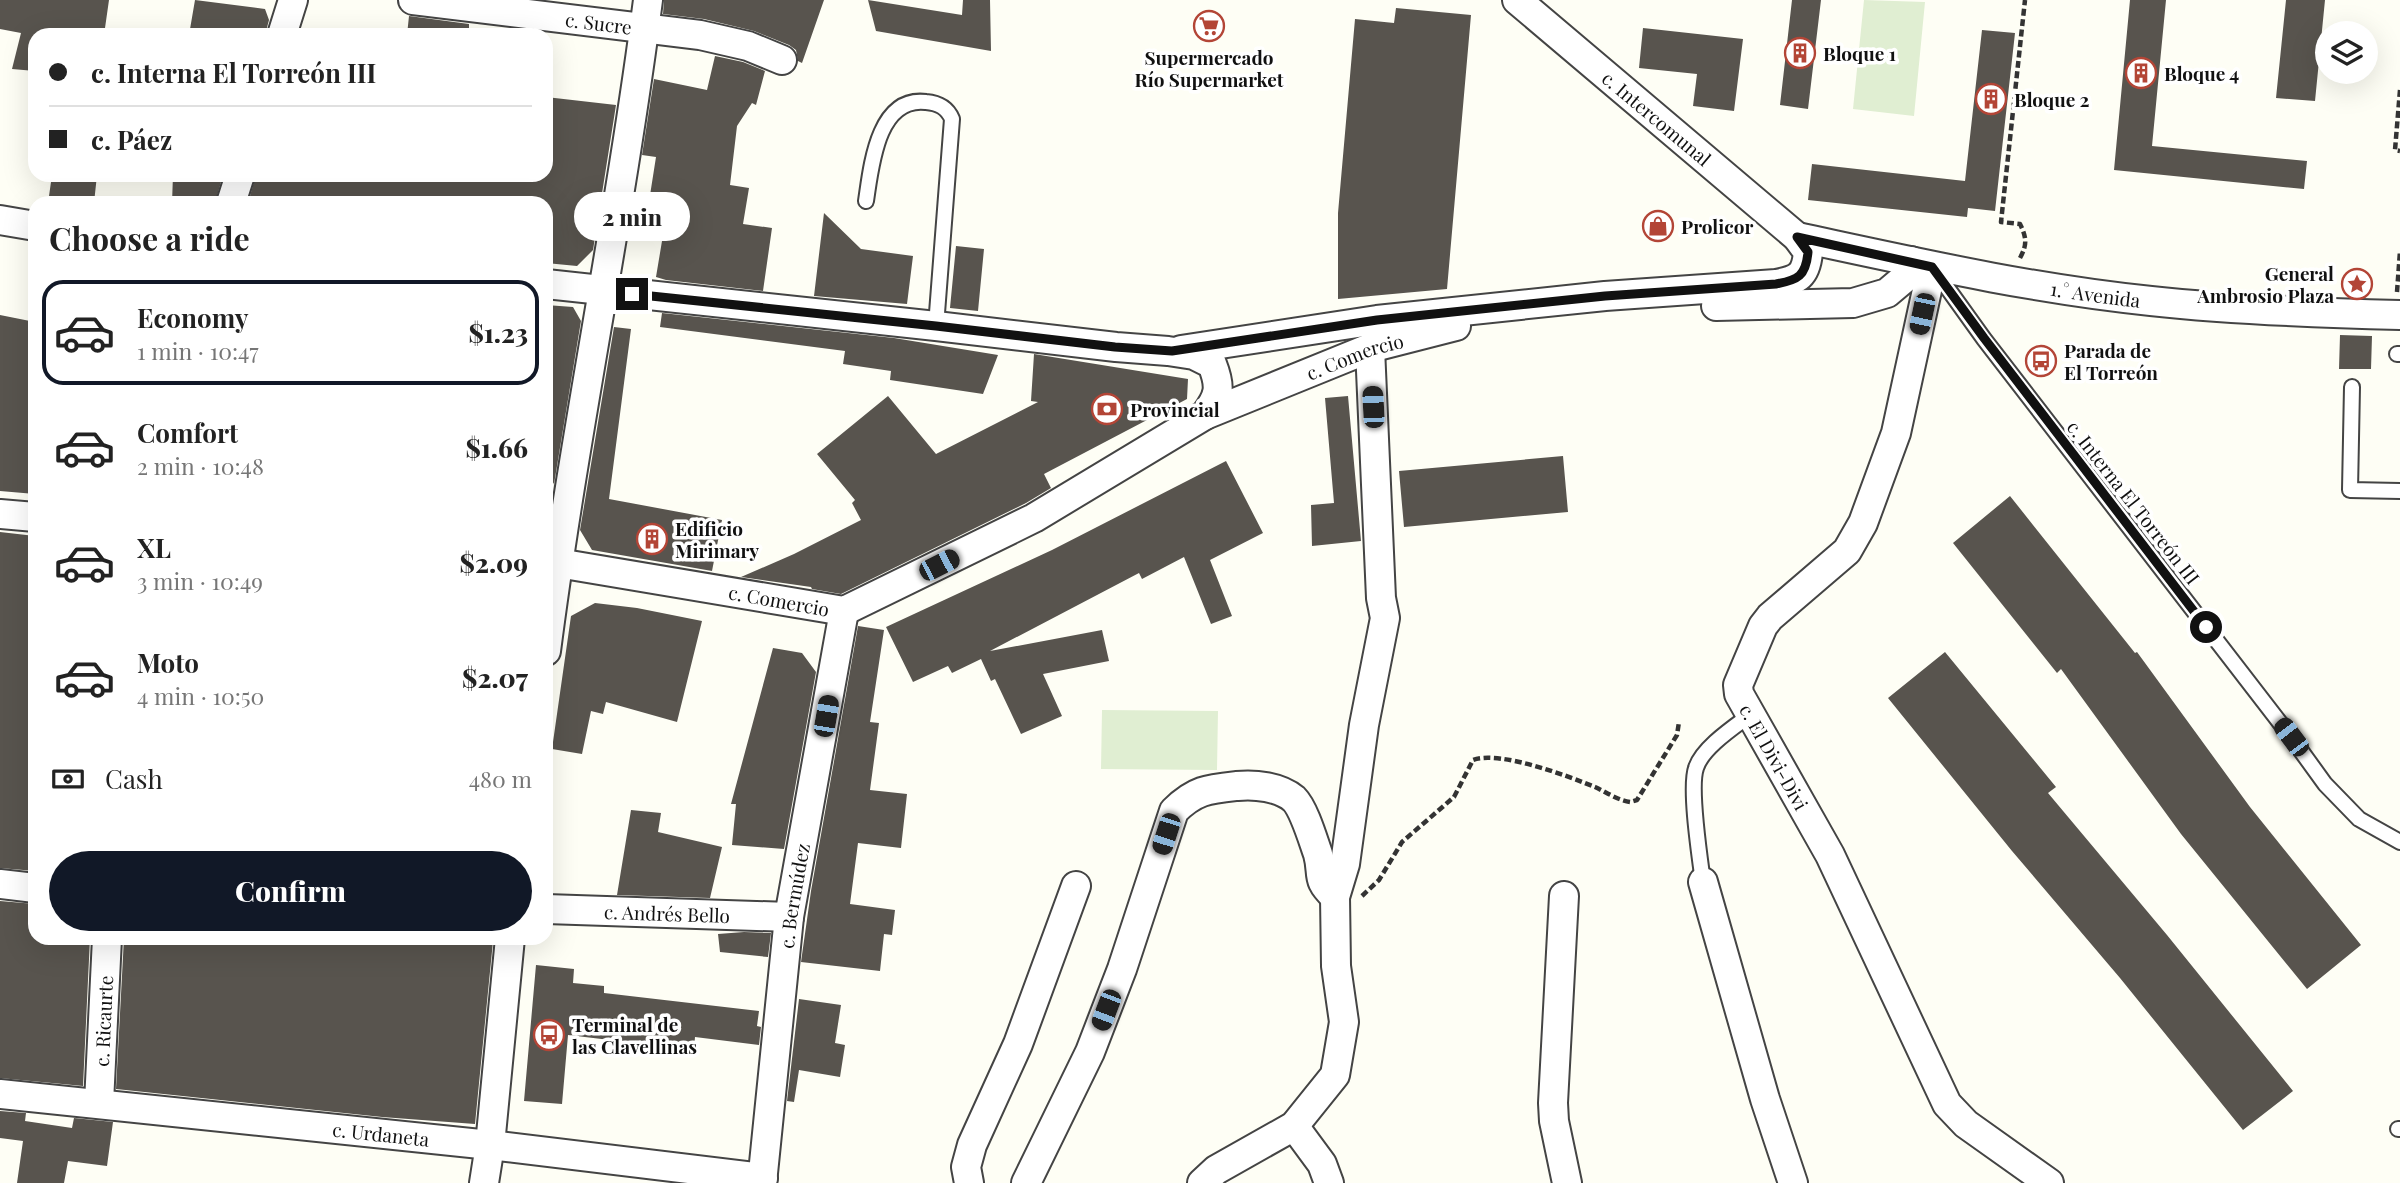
<!DOCTYPE html>
<html lang="en">
<head>
<meta charset="utf-8">
<style>
  :root { --surface:#fff; --page:#f2f2f2; --text:#222; --muted:#767676; --line:#e0e0e0; --accent:#111827 }
  body { margin:0; font-family:"Playfair Display",serif; background:var(--page); color:var(--text); height:100vh; display:flex; flex-direction:column; font-size:26px; white-space:nowrap }
  * { box-sizing:border-box; margin:0 }
  p { font-size:23px; color:var(--muted) }
  .icon { flex:none; width:38px; height:38px; fill:none; stroke:currentColor; stroke-width:2; stroke-linecap:round; stroke-linejoin:round }
  .map { position:relative; flex:1; overflow:hidden }
  .sheet { position:absolute; left:28px; top:196px; width:525px; height:749px; display:flex; flex-direction:column; background:var(--surface); border-radius:21px; box-shadow:0 7px 28px #0002 }
  .sheet>* { flex:none }
  .hud { position:absolute; left:28px; top:28px; width:525px; height:154px; border-radius:21px; box-shadow:0 7px 28px #0002; display:grid; align-content:center; height:154px; padding:0 21px; background:var(--surface) }
  .buttons { position:absolute; left:2315px; top:21px; display:grid; gap:14px }
  .buttons a { display:grid; place-items:center; width:63px; height:63px; border-radius:50%; background:var(--surface); box-shadow:0 7px 28px #0002; font-size:35px }
  .end { position:absolute; width:32px; height:32px; margin:-16px; border:9px solid #111; background:#fff; box-shadow:0 0 0 4px #fff }
  .from { border-radius:50% }
  .bubble { position:absolute; height:49px; border-radius:24px; background:var(--surface); box-shadow:0 7px 28px #0002; font-size:23px; font-weight:800; line-height:49px; text-align:center }
  .car { position:absolute; width:21px; height:42px; margin:-21px -10px; border-radius:9px; box-shadow:0 0 5px 2px #0007; background:linear-gradient(#222 24%,#8ab4d8 0 40%,#222 0 76%,#8ab4d8 0 86%,#222 0) }
  .hud b { display:flex; align-items:center; gap:24px; height:66px; font-size:26px }
  .hud b+b { border-top:2px solid var(--line) }
  .hud i { width:18px; height:18px; background:var(--text) }
  ul { padding:0; list-style:none }
  li { display:flex; align-items:center; gap:21px; height:105px; margin:0 14px 10px; padding:0 7px; border:4px solid transparent; border-radius:21px }
  li div { flex:1 }
  li b { display:block; font-size:26px }
  li em { font-style:normal; font-weight:800 }
  li.selected { border-color:var(--accent) }
  li>.icon { width:63px; height:63px; stroke-width:1.5 }
  h2 { padding:0 21px; font-size:32px; line-height:84px }
  .pay { display:flex; align-items:center; gap:18px; height:77px; padding:0 21px; font-size:26px }
  .pay p { margin-inline-start:auto }
  .action { display:flex; gap:14px; margin-top:auto; padding:14px 21px }
  .action a { flex:1; height:80px; border-radius:42px; background:var(--accent); color:#fff; font-size:28px; font-weight:800; line-height:80px; text-align:center }
  .map>svg:first-child { display:block }
  .pitch { fill:#e0eed2 }
  .building { fill:#58544e }
  .lines { fill:none; stroke-linecap:round; stroke-linejoin:round }
  .lane-casing { stroke:#444; stroke-width:18 }
  .street-casing { stroke:#444; stroke-width:32 }
  .path { stroke:#333; stroke-width:4.5; stroke-dasharray:7 3.5; stroke-linecap:butt }
  .lane { stroke:#fff; stroke-width:14 }
  .street { stroke:#fff; stroke-width:28 }
  .route { stroke:#111; stroke-width:9 }
  .labels { text-anchor:middle; dominant-baseline:central; stroke-width:7; stroke-linejoin:round; paint-order:stroke }
  .street-label { font-size:19px; fill:#111; stroke:#fff }
  .poi-label { font-size:19px; font-weight:bold; fill:#111; stroke:#fff; text-anchor:start }
</style>
</head>
<body>
<div class="map">
<svg width="2400" height="1183" viewBox="0 0 2400 1183">
  <rect width="100%" height="100%" fill="#fefef5"/>
  <path class="pitch" d="M 1864,0 L 1925,2 L 1914,116 L 1853,109 Z
    M 1102,710 L 1218,711 L 1217,770 L 1101,769 Z"/>
  <path class="building" d="M 0,0 L 109,0 L 104,35 L 35,35 L 35,71 L 12,69 L 21,33 L 0,29 Z
    M 195,0 L 265,9 L 269,20 L 265,35 L 189,35 Z
    M 664,0 L 824,0 L 802,63 L 798,61 L 796,50 L 789,45 L 754,31 L 704,19 L 663,14 Z
    M 868,0 L 962,15 L 963,0 L 990,0 L 991,51 L 876,31 Z
    M 1792,0 L 1821,0 L 1808,109 L 1780,105 Z
    M 2130,0 L 2166,0 L 2152,146 L 2307,161 L 2304,189 L 2114,170 Z
    M 2286,0 L 2325,0 L 2315,101 L 2276,98 Z
    M 1396,8 L 1471,15 L 1447,289 L 1338,299 L 1338,213 L 1355,19 L 1394,23 Z
    M 409,16 L 469,24 L 469,35 L 407,35 Z
    M 1643,28 L 1743,39 L 1734,111 L 1693,106 L 1697,74 L 1639,68 Z
    M 1982,30 L 2015,33 L 1995,211 L 1968,208 L 1967,217 L 1808,200 L 1812,164 L 1965,181 Z
    M 715,56 L 743,62 L 765,71 L 756,105 L 752,103 L 737,126 L 730,185 L 749,188 L 743,224 L 772,228 L 763,291 L 666,280 L 656,277 L 667,211 L 648,208 L 656,157 L 642,155 L 654,79 L 707,90 Z
    M 546,97 L 616,105 L 593,250 L 577,266 L 546,263 L 546,203 L 248,203 L 256,175 L 334,175 L 366,178 L 366,175 L 486,175 L 486,178 L 531,182 L 532,175 L 546,175 Z
    M 52,175 L 97,175 L 94,203 L 48,203 Z
    M 173,175 L 223,175 L 215,203 L 172,203 Z
    M 824,213 L 861,249 L 913,256 L 907,304 L 814,296 Z
    M 956,246 L 984,249 L 978,311 L 950,308 Z
    M 546,305 L 573,307 L 581,321 L 554,484 L 546,471 Z
    M 662,313 L 894,338 L 998,355 L 983,394 L 890,380 L 891,371 L 843,364 L 845,351 L 660,327 Z
    M 0,315 L 35,322 L 35,494 L 0,491 Z
    M 614,327 L 631,329 L 609,499 L 722,520 L 712,571 L 592,550 L 580,530 Z
    M 2340,335 L 2372,336 L 2371,369 L 2339,369 Z
    M 1034,354 L 1188,379 L 1187,399 L 1044,474 L 1051,488 L 1026,503 L 841,594 L 812,589 L 811,587 L 741,577 L 794,554 L 861,520 L 852,503 L 855,500 L 817,454 L 888,396 L 936,454 L 1038,402 L 1031,401 Z
    M 1348,396 L 1361,541 L 1312,546 L 1311,505 L 1334,503 L 1325,398 Z
    M 1563,456 L 1568,512 L 1404,527 L 1399,471 Z
    M 1226,461 L 1263,533 L 1210,560 L 1232,616 L 1211,624 L 1184,557 L 1142,579 L 1139,573 L 990,651 L 1102,630 L 1109,661 L 1043,674 L 1062,716 L 1021,734 L 995,679 L 991,681 L 981,659 L 952,673 L 948,666 L 913,682 L 886,627 L 1052,550 Z
    M 2010,496 L 2135,653 L 2137,652 L 2250,807 L 2361,945 L 2307,989 L 2181,834 L 2061,669 L 2057,673 L 1953,543 Z
    M 0,532 L 35,536 L 35,871 L 0,868 Z
    M 595,603 L 637,608 L 702,621 L 677,722 L 606,702 L 603,714 L 591,711 L 582,754 L 552,749 L 571,616 Z
    M 858,626 L 884,630 L 870,722 L 879,723 L 870,790 L 907,794 L 901,848 L 858,843 L 850,904 L 895,910 L 892,935 L 884,934 L 880,971 L 801,962 L 811,891 Z
    M 773,648 L 802,653 L 816,672 L 784,849 L 732,845 L 736,804 L 731,804 Z
    M 1945,652 L 2056,787 L 2048,793 L 2167,935 L 2293,1091 L 2243,1130 L 2120,978 L 2012,851 L 1888,698 Z
    M 631,810 L 661,813 L 658,832 L 722,847 L 710,898 L 617,895 Z
    M 0,901 L 35,904 L 35,938 L 90,938 L 83,1086 L 0,1078 Z
    M 744,932 L 771,933 L 768,957 L 720,952 L 718,934 Z
    M 124,938 L 490,938 L 493,941 L 475,1124 L 382,1117 L 116,1089 Z
    M 536,965 L 574,969 L 573,983 L 604,986 L 604,993 L 759,1011 L 757,1026 L 761,1027 L 759,1045 L 695,1037 L 694,1050 L 568,1035 L 562,1104 L 524,1101 Z
    M 799,999 L 841,1005 L 835,1043 L 845,1045 L 840,1077 L 799,1070 L 794,1102 L 787,1101 Z
    M 0,1111 L 26,1113 L 25,1121 L 72,1128 L 74,1118 L 113,1122 L 107,1166 L 68,1161 L 64,1183 L 17,1183 L 23,1141 L 0,1138 Z"/>
  <g class="lines">
    <g class="lane-casing">
      <path id="lane" d="M 866,201 C 871,168 877,96 926,102 C 938,103 947,107 952,119 L 936,326
        M 1933,268 L 1984,339 L 2291,737 L 2325,784 L 2359,819 L 2400,842
        M 2397,354 L 2400,354
        M 2352,387 L 2350,490 L 2400,491
        M 1703,882 C 1700,859 1689,788 1696,768 C 1702,748 1734,727 1750,715
        M 2398,1129 L 2400,1129"/>
    </g>
    <g class="street-casing">
      <g id="street">
        <path id="s1" d="M 413,0 L 700,35 L 748,46 L 782,60"/>
        <path d="M 282,35 L 293,0"/>
        <path d="M 231,203 L 240,175"/>
        <path d="M 0,220 L 35,226"/>
        <path id="s2" d="M 1797,237 C 1914,262 2032,289 2151,301 C 2234,310 2317,313 2400,315"/>
        <path id="s3" d="M 1932,267 L 1896,433 L 1863,523 L 1847,551 L 1770,617 L 1763,626 L 1738,685 L 1739,694 L 1830,855 L 1947,1104 L 1966,1124 L 2049,1183"/>
        <path d="M 546,284 L 936,326 L 1116,347 L 1168,351 L 1194,355 L 1212,364 C 1221,387 1220,395 1205,415 L 1034,518 L 844,611 L 546,561"/>
        <path d="M 1716,306 L 1853,303 L 1887,293 L 1906,277 L 1911,261"/>
        <path d="M 1181,350 L 1377,320 L 1605,296 L 1776,284 C 1798,280 1806,276 1808,252 L 1797,237 L 1517,0"/>
        <path id="s4" d="M 1205,415 L 1370,348 L 1456,326"/>
        <path d="M 0,514 L 35,517"/>
        <path d="M 546,651 C 574,434 620,218 648,0"/>
        <path d="M 1703,882 L 1765,1099 L 1793,1183"/>
        <path d="M 0,884 L 35,888"/>
        <path d="M 1564,896 L 1553,1103 L 1554,1121 L 1567,1183"/>
        <path id="s5" d="M 546,909 L 789,917"/>
        <path id="s6" d="M 0,1094 L 490,1145 L 763,1178"/>
        <path id="s7" d="M 99,1103 L 107,938"/>
        <path d="M 1294,1126 L 1322,1164 L 1329,1183"/>
        <path d="M 484,1183 L 490,1145 L 510,938"/>
        <path id="s8" d="M 762,1183 L 789,917 L 844,611"/>
        <path d="M 969,1183 L 966,1167 L 972,1145 L 1018,1044 L 1076,886"/>
        <path d="M 1026,1183 L 1090,1052 L 1122,969 L 1174,811 C 1195,790 1208,789 1237,786 C 1255,784 1280,787 1294,799 C 1304,809 1313,840 1318,854 C 1324,876 1315,878 1335,897"/>
        <path d="M 1202,1183 L 1216,1170 L 1294,1126 L 1335,1075 L 1344,1022 L 1336,966 L 1335,897 L 1345,864 L 1364,725 L 1385,618 L 1381,598 L 1370,348"/>
      </g>
    </g>
    <path class="path" d="M 2400,90 L 2395,150 L 2400,151
      M 2020,258 C 2027,245 2027,238 2020,224 L 2001,222 L 2025,0
      M 2397,292 L 2400,251
      M 1362,896 L 1379,880 L 1402,842 L 1454,797 L 1473,760 C 1499,750 1568,776 1595,787 C 1606,792 1617,800 1630,802 L 1637,800 L 1677,735 L 1679,722"/>
    <use href="#lane" class="lane"/>
    <use href="#street" class="street"/>
  </g>
  <g class="lines">
    <path class="route" d="M 632,294 L 936,326 L 1115,347 L 1172,351 L 1377,320 L 1605,296 L 1776,284 C 1798,280 1806,276 1808,252 L 1797,237 L 1932,267 L 1984,338 L 2206,627"/>
  </g>
  <defs>
    <g id="supermarket-ring" transform="scale(1.575)"><circle r="9.5" fill="#fff" stroke="#b34536" stroke-width="1.5"/><path d="M-6-5.5h2.5l.6 2H6L4.5 2H-2.5L-4.4-4H-6ZM-1.5 3.2a1.3 1.3 0 1 0 .1 0ZM3 3.2a1.3 1.3 0 1 0 .1 0Z" fill="#b34536"/></g>
    <g id="building-ring" transform="scale(1.575)"><circle r="9.5" fill="#fff" stroke="#b34536" stroke-width="1.5"/><path d="M-4-6H4V6H1V3H-1V6H-4ZM-2.5-4.3h1.7v1.8h-1.7ZM.8-4.3h1.7v1.8H.8ZM-2.5-1h1.7V.8h-1.7ZM.8-1h1.7V.8H.8Z" fill="#b34536"/></g>
    <g id="shop-ring" transform="scale(1.575)"><circle r="9.5" fill="#fff" stroke="#b34536" stroke-width="1.5"/><path d="M-5-2.5h2.3a2.7 3.5 0 0 1 5.4 0H5L5.5 6h-11ZM-1.5-2.5h3a1.5 2.3 0 0 0-3 0Z" fill="#b34536"/></g>
    <g id="sight-ring" transform="scale(1.575)"><circle r="9.5" fill="#fff" stroke="#b34536" stroke-width="1.5"/><path d="M0-6L1.8-2.2L6-1.7L2.9 1.2L3.7 5.4L0 3.3L-3.7 5.4L-2.9 1.2L-6-1.7L-1.8-2.2Z" fill="#b34536"/></g>
    <g id="bus-ring" transform="scale(1.575)"><circle r="9.5" fill="#fff" stroke="#b34536" stroke-width="1.5"/><path d="M-5-6H5V4H4V6H2V4H-2V6H-4V4H-5ZM-3.5-4V0h7V-4ZM-3.5 1.2v1.5H-2V1.2ZM2 1.2v1.5H3.5V1.2Z" fill="#b34536"/></g>
    <g id="bank-ring" transform="scale(1.575)"><circle r="9.5" fill="#fff" stroke="#b34536" stroke-width="1.5"/><path d="M-6-4H6V4H-6ZM0-2.3a2.3 2.3 0 1 0 0 4.6a2.3 2.3 0 1 0 0-4.6Z" fill="#b34536"/></g>
  </defs>
  <g fill-rule="evenodd">
    <use href="#supermarket-ring" x="1209" y="26"/>
    <use href="#building-ring" x="1800" y="53"/>
    <use href="#building-ring" x="2141" y="73"/>
    <use href="#building-ring" x="1991" y="99"/>
    <use href="#shop-ring" x="1658" y="226"/>
    <use href="#sight-ring" x="2357" y="284"/>
    <use href="#bus-ring" x="2041" y="361"/>
    <use href="#bank-ring" x="1107" y="409"/>
    <use href="#building-ring" x="652" y="539"/>
    <use href="#bus-ring" x="549" y="1035"/>
  </g>
  <g class="labels">
    <g class="street-label">
      <text stroke="none"><textPath href="#s1" startOffset="187">c. Sucre</textPath></text>
      <text transform="translate(1657 118) rotate(40)">c. Intercomunal</text>
      <text stroke="none"><textPath href="#s2" startOffset="304">1.° Avenida</textPath></text>
      <text stroke="none"><textPath href="#s4" startOffset="161">c. Comercio</textPath></text>
      <text transform="translate(2134 502) rotate(52)">c. Interna El Torreón III</text>
      <text transform="translate(779 600) rotate(10)">c. Comercio</text>
      <text stroke="none"><textPath href="#s3" startOffset="556">c. El Divi-Divi</textPath></text>
      <text stroke="none"><textPath href="#s8" startOffset="289">c. Bermúdez</textPath></text>
      <text stroke="none"><textPath href="#s5" startOffset="121">c. Andrés Bello</textPath></text>
      <text stroke="none"><textPath href="#s7" startOffset="82">c. Ricaurte</textPath></text>
      <text stroke="none"><textPath href="#s6" startOffset="383">c. Urdaneta</textPath></text>
    </g>
    <g class="poi-label">
      <text x="1823" y="53">Bloque 1</text>
      <text x="1209" y="57" text-anchor="middle">Supermercado<tspan x="1209" dy="22">Río Supermarket</tspan></text>
      <text x="2164" y="73">Bloque 4</text>
      <text x="2014" y="99">Bloque 2</text>
      <text x="1681" y="226">Prolicor</text>
      <text x="2334" y="273" text-anchor="end">General<tspan x="2334" dy="22">Ambrosio Plaza</tspan></text>
      <text x="2064" y="350">Parada de<tspan x="2064" dy="22">El Torreón</tspan></text>
      <text x="1130" y="409">Provincial</text>
      <text x="675" y="528">Edificio<tspan x="675" dy="22">Mirimary</tspan></text>
      <text x="572" y="1024">Terminal de<tspan x="572" dy="22">las Clavellinas</tspan></text>
    </g>
  </g>
</svg>
<div class="buttons">
<a><svg class="icon" aria-label="layers" viewBox="0 0 24 24"><path d="M12 4l9 5-9 5-9-5zM3 14l9 5 9-5"/></svg></a>
</div>
<i class="end from" style="left:2206px;top:627px"></i>
<i class="end" style="left:632px;top:294px"></i>
<div class="bubble" style="left:574px;top:192px;width:116px">2 min</div>
<i class="car" style="left:1922px;top:314px;rotate:192deg"></i>
<i class="car" style="left:1373px;top:407px;rotate:357deg"></i>
<i class="car" style="left:939px;top:565px;rotate:63deg"></i>
<i class="car" style="left:826px;top:716px;rotate:10deg"></i>
<i class="car" style="left:2291px;top:737px;rotate:323deg"></i>
<i class="car" style="left:1166px;top:834px;rotate:198deg"></i>
<i class="car" style="left:1106px;top:1010px;rotate:201deg"></i>
<div class="hud">
<b><i class="from"></i>c. Interna El Torreón III</b>
<b><i></i>c. Páez</b>
</div>
<section class="sheet">
<h2>Choose a ride</h2>
<ul>
<li class="selected"><svg class="icon" aria-label="car" viewBox="0 0 24 24"><path d="M5 17H2v-5l4-1 3-4h7l3 4 3 1v5h-3M9 17h6M6 11h13"/><circle cx="7" cy="17" r="2"/><circle cx="17" cy="17" r="2"/></svg><div><b>Economy</b><p>1 min · 10:47</p></div><em>$1.23</em></li>
<li><svg class="icon" aria-label="car" viewBox="0 0 24 24"><path d="M5 17H2v-5l4-1 3-4h7l3 4 3 1v5h-3M9 17h6M6 11h13"/><circle cx="7" cy="17" r="2"/><circle cx="17" cy="17" r="2"/></svg><div><b>Comfort</b><p>2 min · 10:48</p></div><em>$1.66</em></li>
<li><svg class="icon" aria-label="car" viewBox="0 0 24 24"><path d="M5 17H2v-5l4-1 3-4h7l3 4 3 1v5h-3M9 17h6M6 11h13"/><circle cx="7" cy="17" r="2"/><circle cx="17" cy="17" r="2"/></svg><div><b>XL</b><p>3 min · 10:49</p></div><em>$2.09</em></li>
<li><svg class="icon" aria-label="car" viewBox="0 0 24 24"><path d="M5 17H2v-5l4-1 3-4h7l3 4 3 1v5h-3M9 17h6M6 11h13"/><circle cx="7" cy="17" r="2"/><circle cx="17" cy="17" r="2"/></svg><div><b>Moto</b><p>4 min · 10:50</p></div><em>$2.07</em></li>
</ul>
<div class="pay"><svg class="icon" aria-label="cash" viewBox="0 0 24 24"><path d="M3 7h18v10H3z"/><circle cx="12" cy="12" r="2"/></svg>Cash<p>480 m</p></div>
<div class="action"><a>Confirm</a></div>
</section>
</div>
</body>
</html>
